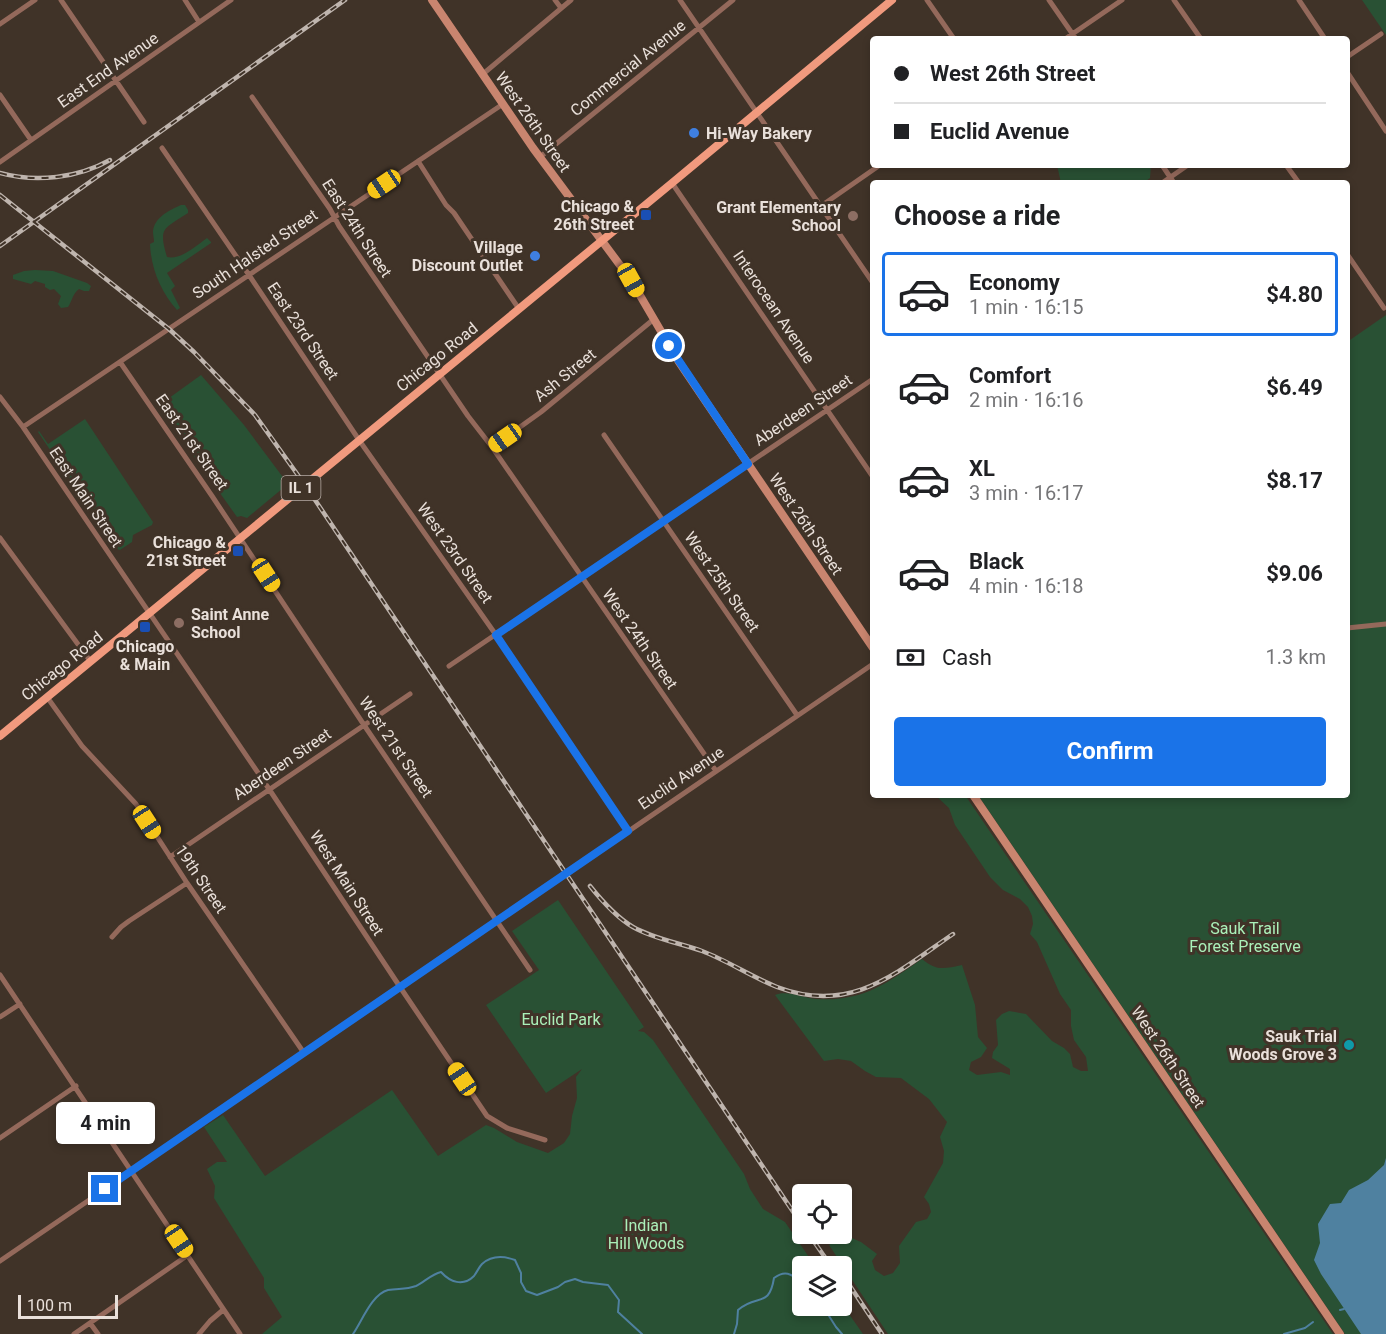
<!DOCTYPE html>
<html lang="en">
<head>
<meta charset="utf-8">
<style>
  :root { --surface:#fff; --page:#f6f6f6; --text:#202124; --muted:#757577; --line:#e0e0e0; --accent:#1a73e8 }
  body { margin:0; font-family:Roboto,sans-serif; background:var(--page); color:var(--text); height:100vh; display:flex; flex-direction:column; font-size:22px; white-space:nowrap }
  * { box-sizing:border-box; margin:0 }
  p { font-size:20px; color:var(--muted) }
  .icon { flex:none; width:33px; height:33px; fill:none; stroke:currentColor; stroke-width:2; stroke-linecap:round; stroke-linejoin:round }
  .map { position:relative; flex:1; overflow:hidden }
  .details { position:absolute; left:870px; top:180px; width:480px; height:618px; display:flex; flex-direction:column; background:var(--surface); border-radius:6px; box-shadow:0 3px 9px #0003 }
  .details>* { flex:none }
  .guide { position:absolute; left:870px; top:36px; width:480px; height:132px; border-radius:6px; box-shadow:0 3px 9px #0003; display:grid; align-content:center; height:132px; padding:0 24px; background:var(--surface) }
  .buttons { position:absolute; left:792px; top:1184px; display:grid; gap:12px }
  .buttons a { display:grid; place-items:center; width:60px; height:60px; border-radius:6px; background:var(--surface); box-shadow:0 3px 9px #0003; font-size:30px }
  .scale { position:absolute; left:18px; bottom:15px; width:100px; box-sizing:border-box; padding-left:6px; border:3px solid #e9e0da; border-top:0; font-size:16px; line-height:21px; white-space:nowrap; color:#e9e0da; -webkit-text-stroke:4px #403328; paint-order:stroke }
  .end { position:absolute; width:27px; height:27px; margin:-14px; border:8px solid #1a73e8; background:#fff; box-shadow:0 0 0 3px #fff }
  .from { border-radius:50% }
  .bubble { position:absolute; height:42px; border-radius:6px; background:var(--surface); box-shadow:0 3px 9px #0003; font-size:20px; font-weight:700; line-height:42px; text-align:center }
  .car { position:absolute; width:18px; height:36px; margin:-18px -9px; border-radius:8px; box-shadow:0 0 4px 2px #0007; background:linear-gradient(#f5c518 24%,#345 0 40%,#f5c518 0 76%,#345 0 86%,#f5c518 0) }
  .guide b { display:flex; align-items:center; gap:21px; height:57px; font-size:22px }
  .guide b+b { border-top:2px solid var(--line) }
  .guide i { width:15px; height:15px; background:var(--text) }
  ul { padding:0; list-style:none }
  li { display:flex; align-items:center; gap:18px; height:84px; margin:0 12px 9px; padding:0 12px; border:3px solid transparent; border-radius:6px }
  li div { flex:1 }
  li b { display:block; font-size:22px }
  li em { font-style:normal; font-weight:700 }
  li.selected { border-color:var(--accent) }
  li>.icon { width:54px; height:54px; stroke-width:1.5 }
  h2 { padding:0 24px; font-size:27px; line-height:72px }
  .pay { display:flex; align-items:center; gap:15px; height:66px; padding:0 24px; font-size:22px }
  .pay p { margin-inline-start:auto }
  .action { display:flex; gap:12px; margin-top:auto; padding:12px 24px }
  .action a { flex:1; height:69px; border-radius:6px; background:var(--accent); color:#fff; font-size:24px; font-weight:700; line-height:69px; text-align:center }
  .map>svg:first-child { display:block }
  .green { fill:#295134 }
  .water { fill:#4f81a0 }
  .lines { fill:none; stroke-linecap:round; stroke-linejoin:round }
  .stream { stroke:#4f81a0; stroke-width:2 }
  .street { stroke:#94695b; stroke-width:5 }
  .secondary { stroke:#c9856f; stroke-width:8 }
  .primary { stroke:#f19a7e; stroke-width:8 }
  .rail-casing { stroke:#bfb5ae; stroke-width:4.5 }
  .rail { stroke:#403328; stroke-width:2; stroke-dasharray:7; stroke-linecap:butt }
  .route { stroke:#1a73e8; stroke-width:8 }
  .shop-dot { fill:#3f7fe0; stroke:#403328; stroke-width:2 }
  .transit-dot { fill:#1a4fb4; stroke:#403328; stroke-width:2 }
  .education-dot { fill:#8d6e63; stroke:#403328; stroke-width:2 }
  .culture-dot { fill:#0f9aa8; stroke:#403328; stroke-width:2 }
  .labels { text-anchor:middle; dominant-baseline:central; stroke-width:6; stroke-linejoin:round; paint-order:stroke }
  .shield { fill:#403328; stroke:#b6aca5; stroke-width:1.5 }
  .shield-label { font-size:15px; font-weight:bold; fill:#e9e0da }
  .street-label { font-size:16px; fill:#e9e0da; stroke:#403328 }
  .poi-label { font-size:16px; font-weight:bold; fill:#e9e0da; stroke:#403328; text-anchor:end }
  .park-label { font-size:16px; fill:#aaf0b9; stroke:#403328 }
</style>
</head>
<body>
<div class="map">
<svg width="1386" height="1334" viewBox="0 0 1386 1334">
  <rect width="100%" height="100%" fill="#403328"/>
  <path class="green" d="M 1362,0 L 1386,0 L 1386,35 Z
    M 1057,165 L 1151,165 L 1150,178 L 1143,183 L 1061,183 Z
    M 181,205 L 185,205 L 188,210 L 188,213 C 164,229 158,227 167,257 C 181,260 196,246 207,238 L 211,242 L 211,243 L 167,273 L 175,286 L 171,290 L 180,308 L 177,310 C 161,292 151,269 150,244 L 154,242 C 154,238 153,235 153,232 C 154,217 170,210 181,205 Z
    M 35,270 L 53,271 L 87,283 L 91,286 L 89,291 L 84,291 L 79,289 C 73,293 72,301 68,307 L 61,308 L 58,304 L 61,296 L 54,289 L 50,290 L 45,287 L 45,284 L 35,281 L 31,284 L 13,279 L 13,275 L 24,271 Z
    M 1386,315 L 1386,1334 L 1345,1334 L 978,795 L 1347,795 L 1347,342 Z
    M 201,375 L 244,425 L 288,484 L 247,518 L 241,516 L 237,517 L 158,406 Z
    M 85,419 L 153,522 L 152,525 L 133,535 L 132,542 L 120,550 L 117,549 L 38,432 L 39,431 L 48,444 Z
    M 935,795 L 965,795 L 1333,1334 L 888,1334 L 829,1245 L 845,1235 L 861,1242 L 877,1254 L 872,1261 L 875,1270 L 884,1276 L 893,1273 L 900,1263 L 899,1246 L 916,1222 L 927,1219 L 931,1212 L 929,1204 L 924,1197 L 943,1163 L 944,1151 L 940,1137 L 947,1122 L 929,1099 L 901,1078 L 876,1077 L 865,1071 L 851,1061 L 838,1059 L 824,1061 L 775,995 C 787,990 803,998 816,999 C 862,1002 886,984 922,959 C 936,971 944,969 962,965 L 975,1005 L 978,1037 L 987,1048 L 981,1057 L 971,1062 L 969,1070 L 977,1075 L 1001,1072 L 1010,1075 L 1010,1069 L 992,1058 L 993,1052 L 998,1045 L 996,1020 L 1002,1014 L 1009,1011 L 1026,1014 L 1052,1041 L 1064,1048 L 1070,1054 L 1073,1067 L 1081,1071 L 1088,1071 L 1086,1057 L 1074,1040 L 1071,1026 L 1071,1010 L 1060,994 L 1037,942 L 1030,934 L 1033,924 L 1032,916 L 1028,907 L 1020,899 L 1003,890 L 990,877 L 955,825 L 949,808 Z
    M 558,900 L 644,1027 L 638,1031 L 644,1032 L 653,1040 L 744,1174 L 750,1189 L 763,1209 L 785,1222 L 815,1266 L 802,1266 L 802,1305 L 842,1305 L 842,1304 L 863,1334 L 262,1334 L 282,1317 L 264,1288 L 264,1278 L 214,1198 L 215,1186 L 207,1169 L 217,1162 L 227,1162 L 204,1127 L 223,1115 L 265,1176 L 392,1090 L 438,1156 L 486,1125 L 494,1128 L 517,1142 L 548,1153 L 564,1143 L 570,1134 L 572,1116 L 577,1098 L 576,1077 L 582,1069 L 546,1093 L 486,1005 L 539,970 L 512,931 Z"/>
  <path class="water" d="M 1386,1158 L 1386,1334 L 1361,1334 L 1321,1274 L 1314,1260 L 1320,1243 L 1318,1224 L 1330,1204 L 1341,1203 L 1349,1190 L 1368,1180 L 1384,1165 Z"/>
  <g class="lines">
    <path class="stream" d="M 822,1305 L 836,1327 L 842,1334
      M 1340,1310 L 1344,1309
      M 353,1334 C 362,1321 372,1294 388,1290 C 398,1288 405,1290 416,1286 C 424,1282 432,1274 441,1272 C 450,1282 463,1287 474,1276 C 477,1272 479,1267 482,1264 C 492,1255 504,1256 515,1260 L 521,1273 L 521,1282 L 526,1291 L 537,1295 L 558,1287 L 565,1282 L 575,1279 L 583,1282 L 608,1285 L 619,1300 L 618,1312 L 642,1334
      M 734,1334 L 737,1324 L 738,1310 C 757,1293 769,1309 774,1278 C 786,1269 792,1275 802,1282
      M 1284,1334 L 1305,1328 L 1313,1322"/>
    <path class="street" d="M 61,0 L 144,122
      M 185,0 L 199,22
      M 555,0 L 561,8
      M 680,0 L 873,283
      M 927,0 L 954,39
      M 1049,0 L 1076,39
      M 1174,0 L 1201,39
      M 1299,0 L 1325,39
      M 0,24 L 35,0
      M 1065,39 L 1122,0
      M 1347,57 L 1381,34
      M 1347,72 L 1386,131
      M 483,74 L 571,0
      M 0,95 L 31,140
      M 252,97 L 330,209 L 339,226 L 468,416 L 492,447 L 716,771
      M 162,148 L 249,275 L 359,440 L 496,635 L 628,831
      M 540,157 L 733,0
      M 418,161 L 446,205 L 454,213 L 519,309
      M 0,162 L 231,0
      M 1162,165 L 1174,183
      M 1286,165 L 1299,183
      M 672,183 L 873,477
      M 1162,183 L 1188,165
      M 821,206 L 880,165
      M 1347,254 L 1384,308
      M 120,362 L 212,496 L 364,725 L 530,970
      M 0,397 L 23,427 L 269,789 L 400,987 L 487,1116 L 507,1128 L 545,1140
      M 23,427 L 503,104
      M 604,435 L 797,715
      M 492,447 L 541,412 L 654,319
      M 0,538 L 91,662
      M 1347,628 L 1386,624
      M 449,666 L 873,379
      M 47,697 L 82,746 L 136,804 L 187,883 L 304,1053
      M 170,857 L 410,694
      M 112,937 L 121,927 L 129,921 L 187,883
      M 0,975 L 240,1334
      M 0,1017 L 20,1004
      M 0,1138 L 76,1086
      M 0,1261 L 873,664
      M 90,1323 L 98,1334
      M 74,1334 L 188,1255
      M 199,1334 L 210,1321 L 223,1310"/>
    <path class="secondary" d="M 432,0 L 533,148 L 631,280 L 679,362 L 873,648
      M 973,795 L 1340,1334"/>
    <path class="primary" d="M 0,736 L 672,183 L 892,0"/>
    <g class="rail-casing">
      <path id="rail" d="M 0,173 C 36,183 78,178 110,160
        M 0,195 L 169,329 L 194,352 L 255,415 L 305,485 L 802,1225
        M 0,246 L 345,0
        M 590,886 C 602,901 616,917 633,927 C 654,939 680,943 702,951 C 728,961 752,977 777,987 C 851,1015 896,973 953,934
        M 808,1233 L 831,1266
        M 842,1274 L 882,1334"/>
    </g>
    <use href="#rail" class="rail"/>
  </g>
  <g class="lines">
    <path class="route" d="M 105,1189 L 628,831 L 496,635 L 748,464 L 669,346"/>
  </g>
  <g class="shop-dot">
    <circle cx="694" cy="133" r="6"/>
    <circle cx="535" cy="256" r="6"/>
  </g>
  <g class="transit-dot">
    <rect x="640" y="209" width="12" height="12" rx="3"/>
    <rect x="232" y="545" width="12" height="12" rx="3"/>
    <rect x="139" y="621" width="12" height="12" rx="3"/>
  </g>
  <g class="education-dot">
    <circle cx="853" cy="216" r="6"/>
    <circle cx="179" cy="623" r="6"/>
  </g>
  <circle class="culture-dot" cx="1349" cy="1045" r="6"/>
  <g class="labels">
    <rect class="shield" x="281.5" y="476" width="39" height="24" rx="4.5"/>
    <g class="shield-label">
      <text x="301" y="488">IL 1</text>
    </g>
    <g class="street-label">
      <text transform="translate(628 68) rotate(-39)">Commercial Avenue</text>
      <text transform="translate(108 70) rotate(-35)">East End Avenue</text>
      <text transform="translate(533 122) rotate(55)">West 26th Street</text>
      <text transform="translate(357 228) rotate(57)">East 24th Street</text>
      <text transform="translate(255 254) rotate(-34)">South Halsted Street</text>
      <text transform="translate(774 307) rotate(56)">Interocean Avenue</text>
      <text transform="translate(303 331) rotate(56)">East 23rd Street</text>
      <text transform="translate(437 357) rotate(-39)">Chicago Road</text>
      <text transform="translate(565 375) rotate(-39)">Ash Street</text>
      <text transform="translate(803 410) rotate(-34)">Aberdeen Street</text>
      <text transform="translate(192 442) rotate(55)">East 21st Street</text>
      <text transform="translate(86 497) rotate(56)">East Main Street</text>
      <text transform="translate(806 524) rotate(56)">West 26th Street</text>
      <text transform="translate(455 553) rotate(55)">West 23rd Street</text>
      <text transform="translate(722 582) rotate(55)">West 25th Street</text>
      <text transform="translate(640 639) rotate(55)">West 24th Street</text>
      <text transform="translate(62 666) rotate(-39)">Chicago Road</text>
      <text transform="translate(396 747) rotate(56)">West 21st Street</text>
      <text transform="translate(282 764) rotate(-34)">Aberdeen Street</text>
      <text transform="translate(681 778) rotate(-34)">Euclid Avenue</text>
      <text transform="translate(201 879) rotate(56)">19th Street</text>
      <text transform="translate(347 883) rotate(57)">West Main Street</text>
      <text transform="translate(1168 1057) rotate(56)">West 26th Street</text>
    </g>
    <g class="poi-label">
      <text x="706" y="133" text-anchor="start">Hi-Way Bakery</text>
      <text x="634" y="206">Chicago &amp;<tspan x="634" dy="18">26th Street</tspan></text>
      <text x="841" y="207">Grant Elementary<tspan x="841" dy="18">School</tspan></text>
      <text x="523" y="247">Village<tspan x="523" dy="18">Discount Outlet</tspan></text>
      <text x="226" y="542">Chicago &amp;<tspan x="226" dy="18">21st Street</tspan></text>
      <text x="191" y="614" text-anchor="start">Saint Anne<tspan x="191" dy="18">School</tspan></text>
      <text x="145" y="646" text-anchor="middle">Chicago<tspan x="145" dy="18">&amp; Main</tspan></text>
      <text x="1337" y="1036">Sauk Trial<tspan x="1337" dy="18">Woods Grove 3</tspan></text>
    </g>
    <g class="park-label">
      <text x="1245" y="928">Sauk Trail<tspan x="1245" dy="18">Forest Preserve</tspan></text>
      <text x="561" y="1019">Euclid Park</text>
      <text x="646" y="1225">Indian<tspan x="646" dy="18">Hill Woods</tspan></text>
    </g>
  </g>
</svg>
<div class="buttons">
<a><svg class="icon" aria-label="locate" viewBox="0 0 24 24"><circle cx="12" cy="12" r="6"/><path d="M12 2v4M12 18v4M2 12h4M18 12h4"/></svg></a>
<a><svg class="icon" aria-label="layers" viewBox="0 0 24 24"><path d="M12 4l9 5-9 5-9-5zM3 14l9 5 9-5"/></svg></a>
</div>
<div class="scale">100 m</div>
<i class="end from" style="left:669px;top:346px"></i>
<i class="end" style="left:105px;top:1189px"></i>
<div class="bubble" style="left:56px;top:1102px;width:99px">4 min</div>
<i class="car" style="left:384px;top:184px;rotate:236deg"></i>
<i class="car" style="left:631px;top:280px;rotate:151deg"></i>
<i class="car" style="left:505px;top:438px;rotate:235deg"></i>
<i class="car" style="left:266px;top:575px;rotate:147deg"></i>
<i class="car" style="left:147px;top:822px;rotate:147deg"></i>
<i class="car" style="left:462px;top:1079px;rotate:326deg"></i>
<i class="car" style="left:179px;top:1241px;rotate:146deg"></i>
<div class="guide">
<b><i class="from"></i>West 26th Street</b>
<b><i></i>Euclid Avenue</b>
</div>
<section class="details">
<h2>Choose a ride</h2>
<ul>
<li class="selected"><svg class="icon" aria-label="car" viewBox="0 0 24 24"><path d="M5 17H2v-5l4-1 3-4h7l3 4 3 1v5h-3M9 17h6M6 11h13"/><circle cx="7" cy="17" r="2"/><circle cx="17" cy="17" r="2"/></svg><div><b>Economy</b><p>1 min · 16:15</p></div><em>$4.80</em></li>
<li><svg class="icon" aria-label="car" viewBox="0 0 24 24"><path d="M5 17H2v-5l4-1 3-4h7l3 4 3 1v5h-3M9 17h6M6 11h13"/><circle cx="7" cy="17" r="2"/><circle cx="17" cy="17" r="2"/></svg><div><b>Comfort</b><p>2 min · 16:16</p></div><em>$6.49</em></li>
<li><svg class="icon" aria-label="car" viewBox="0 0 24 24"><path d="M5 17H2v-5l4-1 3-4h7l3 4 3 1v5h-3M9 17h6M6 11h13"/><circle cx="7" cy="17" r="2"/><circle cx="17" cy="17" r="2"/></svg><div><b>XL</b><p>3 min · 16:17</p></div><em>$8.17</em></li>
<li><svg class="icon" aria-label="car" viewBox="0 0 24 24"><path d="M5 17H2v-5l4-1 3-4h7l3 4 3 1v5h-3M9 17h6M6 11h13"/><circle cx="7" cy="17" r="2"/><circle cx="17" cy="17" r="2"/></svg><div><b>Black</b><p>4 min · 16:18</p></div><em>$9.06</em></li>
</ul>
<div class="pay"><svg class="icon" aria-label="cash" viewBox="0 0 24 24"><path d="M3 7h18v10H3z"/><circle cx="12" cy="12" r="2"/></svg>Cash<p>1.3 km</p></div>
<div class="action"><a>Confirm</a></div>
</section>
</div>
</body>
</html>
